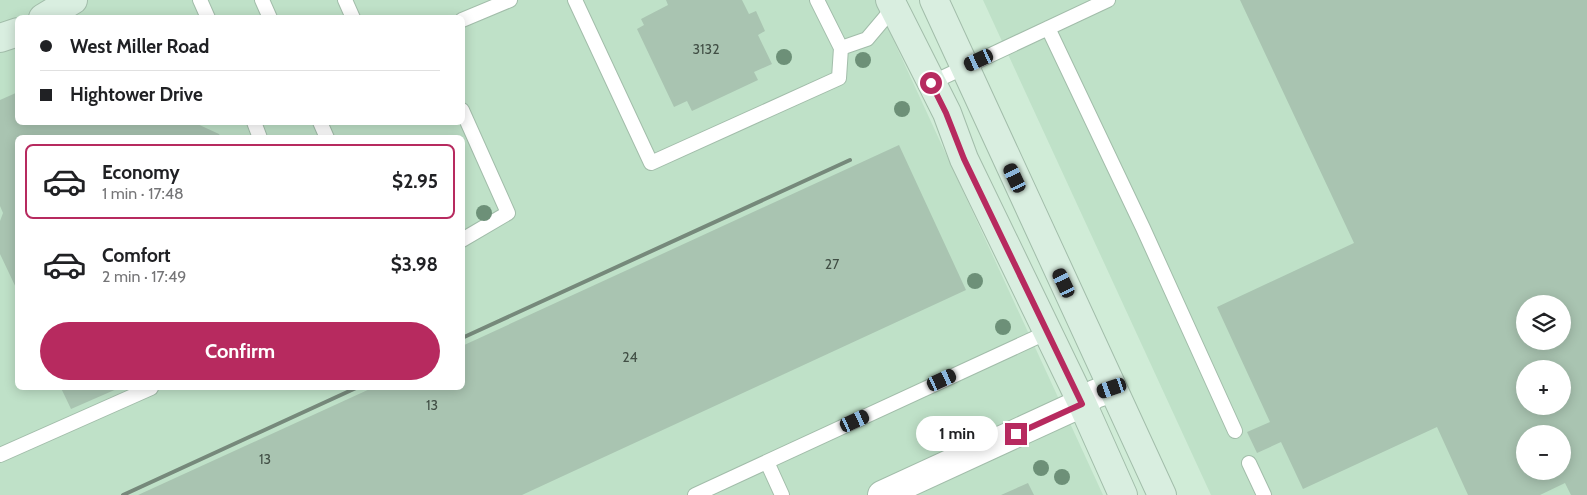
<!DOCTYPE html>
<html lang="en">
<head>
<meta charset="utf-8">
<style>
  :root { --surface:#fff; --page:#f2f2f2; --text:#202124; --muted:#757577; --line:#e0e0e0; --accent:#b72a5f }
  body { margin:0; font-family:Cabin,sans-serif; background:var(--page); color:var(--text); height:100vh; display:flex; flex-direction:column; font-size:19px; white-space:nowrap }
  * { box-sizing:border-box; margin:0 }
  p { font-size:16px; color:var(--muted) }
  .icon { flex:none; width:28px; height:28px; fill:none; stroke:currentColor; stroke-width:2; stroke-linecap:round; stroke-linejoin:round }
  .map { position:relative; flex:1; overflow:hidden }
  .sheet { position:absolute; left:15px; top:135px; width:450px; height:255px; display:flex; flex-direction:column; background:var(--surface); border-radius:8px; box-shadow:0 2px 12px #0003 }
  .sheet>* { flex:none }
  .guide { position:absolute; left:15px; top:15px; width:450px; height:110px; border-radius:8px; box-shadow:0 2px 12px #0003; display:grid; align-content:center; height:110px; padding:0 25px; background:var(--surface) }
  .buttons { position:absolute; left:1516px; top:295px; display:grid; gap:10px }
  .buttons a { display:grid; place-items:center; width:55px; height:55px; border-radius:50%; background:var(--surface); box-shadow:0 2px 12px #0003; font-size:25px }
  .end { position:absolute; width:22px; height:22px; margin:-11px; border:6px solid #b72a5f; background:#fff; box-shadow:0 0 0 2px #fff }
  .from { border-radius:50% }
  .bubble { position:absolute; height:35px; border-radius:18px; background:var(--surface); box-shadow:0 2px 12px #0003; font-size:16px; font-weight:700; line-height:35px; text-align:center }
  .car { position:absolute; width:15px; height:30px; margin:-15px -8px; border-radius:6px; box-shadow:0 0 4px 1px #0007; background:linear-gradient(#222 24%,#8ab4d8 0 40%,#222 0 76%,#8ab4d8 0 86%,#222 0) }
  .guide b { display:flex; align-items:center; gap:18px; height:48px; font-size:19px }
  .guide b+b { border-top:1px solid var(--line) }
  .guide i { width:12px; height:12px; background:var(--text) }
  ul { padding:9px 0 0; list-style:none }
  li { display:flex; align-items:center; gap:15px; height:75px; margin:0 10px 8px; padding:0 15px; border:2px solid transparent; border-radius:8px }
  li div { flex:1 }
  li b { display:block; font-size:19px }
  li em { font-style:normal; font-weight:700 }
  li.selected { border-color:var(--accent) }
  li>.icon { width:45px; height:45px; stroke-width:1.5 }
  .cta { display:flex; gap:10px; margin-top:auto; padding:10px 25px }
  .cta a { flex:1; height:58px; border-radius:30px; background:var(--accent); color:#fff; font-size:20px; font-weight:700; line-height:58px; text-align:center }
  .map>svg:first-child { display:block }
  .built { fill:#bfe1c8; fill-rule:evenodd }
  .building { fill:#a9c4b1; fill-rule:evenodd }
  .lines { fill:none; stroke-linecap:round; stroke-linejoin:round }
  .lane-casing { stroke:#a2bdaa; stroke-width:16 }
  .street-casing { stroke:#a2bdaa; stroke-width:30 }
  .secondary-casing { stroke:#a2bdaa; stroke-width:30 }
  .lane { stroke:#fff; stroke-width:14 }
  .street { stroke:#fff; stroke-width:28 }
  .secondary { stroke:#d9eee0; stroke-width:28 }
  .rail { stroke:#76897b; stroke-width:4 }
  .tree { fill:#6d9078 }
  .route { stroke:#b72a5f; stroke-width:6 }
  .labels { text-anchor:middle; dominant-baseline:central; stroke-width:5; stroke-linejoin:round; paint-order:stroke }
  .number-label { font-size:14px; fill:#414f45 }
</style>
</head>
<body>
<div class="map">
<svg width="1587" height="495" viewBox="0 0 1587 495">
  <rect width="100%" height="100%" fill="#d0ecd7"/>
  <path class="built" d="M 0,0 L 875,0 L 1103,495 L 0,495 ZM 18,18 L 462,18 L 462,122 L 18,122 ZM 18,138 L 462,138 L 462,388 L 18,388 Z
    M 983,0 L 1587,0 L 1587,495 L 1211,495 ZM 1525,304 L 1562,304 L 1562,341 L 1525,341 ZM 1525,369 L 1562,369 L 1562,406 L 1525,406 ZM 1525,434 L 1562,434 L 1562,471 L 1525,471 Z"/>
  <path class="building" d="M 666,0 L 742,0 L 749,14 L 756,11 L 765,31 L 758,35 L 772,64 L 754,72 L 758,80 L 692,111 L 687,101 L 674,107 L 637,29 L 644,25 L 641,19 L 668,5 Z
    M 1240,0 L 1587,0 L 1587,495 L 1571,495 L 1565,483 L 1540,495 L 1468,495 L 1437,427 L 1303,489 L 1281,442 L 1257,453 L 1247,432 L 1270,422 L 1217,307 L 1354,243 ZM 1525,304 L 1562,304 L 1562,341 L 1525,341 ZM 1525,369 L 1562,369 L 1562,406 L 1525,406 ZM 1525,434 L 1562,434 L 1562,471 L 1525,471 Z
    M 18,92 L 18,122 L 193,122 L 219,134 L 221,138 L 18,138 L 18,292 L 0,254 L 0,221 L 3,213 L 0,206 L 0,100 Z
    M 899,145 L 966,290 L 563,476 L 522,495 L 138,495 L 372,388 L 462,388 L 462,346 Z
    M 61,388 L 119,388 L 71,409 Z
    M 1028,483 L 1034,495 L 1001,495 Z"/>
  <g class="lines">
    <g class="lane-casing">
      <path id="lane" d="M 200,0 L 208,18
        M 262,0 L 270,18
        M 345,0 L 353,18
        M 575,0 L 651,163 L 839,78 L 841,48 L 817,0
        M 462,20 L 510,0
        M 1048,28 L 1143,228 L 1235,431
        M 841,48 L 867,39 L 894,7
        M 931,83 L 1108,0
        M 462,110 L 508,213 L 462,240
        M 254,122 L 260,138
        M 320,122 L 327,138
        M 0,455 L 151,388
        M 767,462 L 782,495
        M 1249,463 L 1264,495
        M 695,495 L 1048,332"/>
    </g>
    <g class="street-casing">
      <path id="street" d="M 882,495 L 1082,403 L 1095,394 L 1112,388"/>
    </g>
    <g class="secondary-casing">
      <path id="secondary" d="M 890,0 L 947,113 L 964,159 L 1082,403 L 1123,495
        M 934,0 L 1162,495
        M 43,18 L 73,0
        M 0,38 L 18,32"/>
    </g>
    <use href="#lane" class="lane"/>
    <use href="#street" class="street"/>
    <use href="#secondary" class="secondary"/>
    <path class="rail" d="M 462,338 L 850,160
      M 123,495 L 356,388"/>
  </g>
  <g class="tree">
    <circle cx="784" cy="57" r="8"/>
    <circle cx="863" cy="60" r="8"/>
    <circle cx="902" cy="109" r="8"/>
    <circle cx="484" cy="213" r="8"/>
    <circle cx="975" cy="281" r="8"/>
    <circle cx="1003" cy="327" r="8"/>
    <circle cx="1041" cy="468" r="8"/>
    <circle cx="1062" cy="477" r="8"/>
  </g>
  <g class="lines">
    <path class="route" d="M 931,83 L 946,113 L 964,159 L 1082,404 L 1016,434"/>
  </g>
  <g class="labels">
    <g class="number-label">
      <text x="706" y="49">3132</text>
      <text x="832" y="264">27</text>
      <text x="630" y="357">24</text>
      <text x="432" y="405">13</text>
      <text x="265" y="459">13</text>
    </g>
  </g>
</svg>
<div class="buttons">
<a><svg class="icon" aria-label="layers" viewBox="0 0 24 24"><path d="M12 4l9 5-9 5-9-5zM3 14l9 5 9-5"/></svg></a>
<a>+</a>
<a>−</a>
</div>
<i class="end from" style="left:931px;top:83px"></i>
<i class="end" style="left:1016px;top:434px"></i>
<div class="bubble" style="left:916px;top:416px;width:82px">1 min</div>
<i class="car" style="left:979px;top:60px;rotate:245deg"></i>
<i class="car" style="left:1015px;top:178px;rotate:335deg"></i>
<i class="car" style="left:1064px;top:283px;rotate:335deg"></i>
<i class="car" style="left:942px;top:380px;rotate:65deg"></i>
<i class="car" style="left:1112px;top:388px;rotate:251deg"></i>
<i class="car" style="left:855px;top:421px;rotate:65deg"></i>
<div class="guide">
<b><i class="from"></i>West Miller Road</b>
<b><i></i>Hightower Drive</b>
</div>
<section class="sheet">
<ul>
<li class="selected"><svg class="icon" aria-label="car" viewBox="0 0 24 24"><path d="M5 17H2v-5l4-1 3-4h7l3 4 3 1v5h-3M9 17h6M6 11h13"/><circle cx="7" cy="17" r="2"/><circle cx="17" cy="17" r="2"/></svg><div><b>Economy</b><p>1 min · 17:48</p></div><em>$2.95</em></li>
<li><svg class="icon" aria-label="car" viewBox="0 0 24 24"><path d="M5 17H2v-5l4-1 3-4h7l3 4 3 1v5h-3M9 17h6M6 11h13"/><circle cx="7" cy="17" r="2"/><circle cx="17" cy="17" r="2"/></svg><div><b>Comfort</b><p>2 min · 17:49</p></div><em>$3.98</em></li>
</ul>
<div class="cta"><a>Confirm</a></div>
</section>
</div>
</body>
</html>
